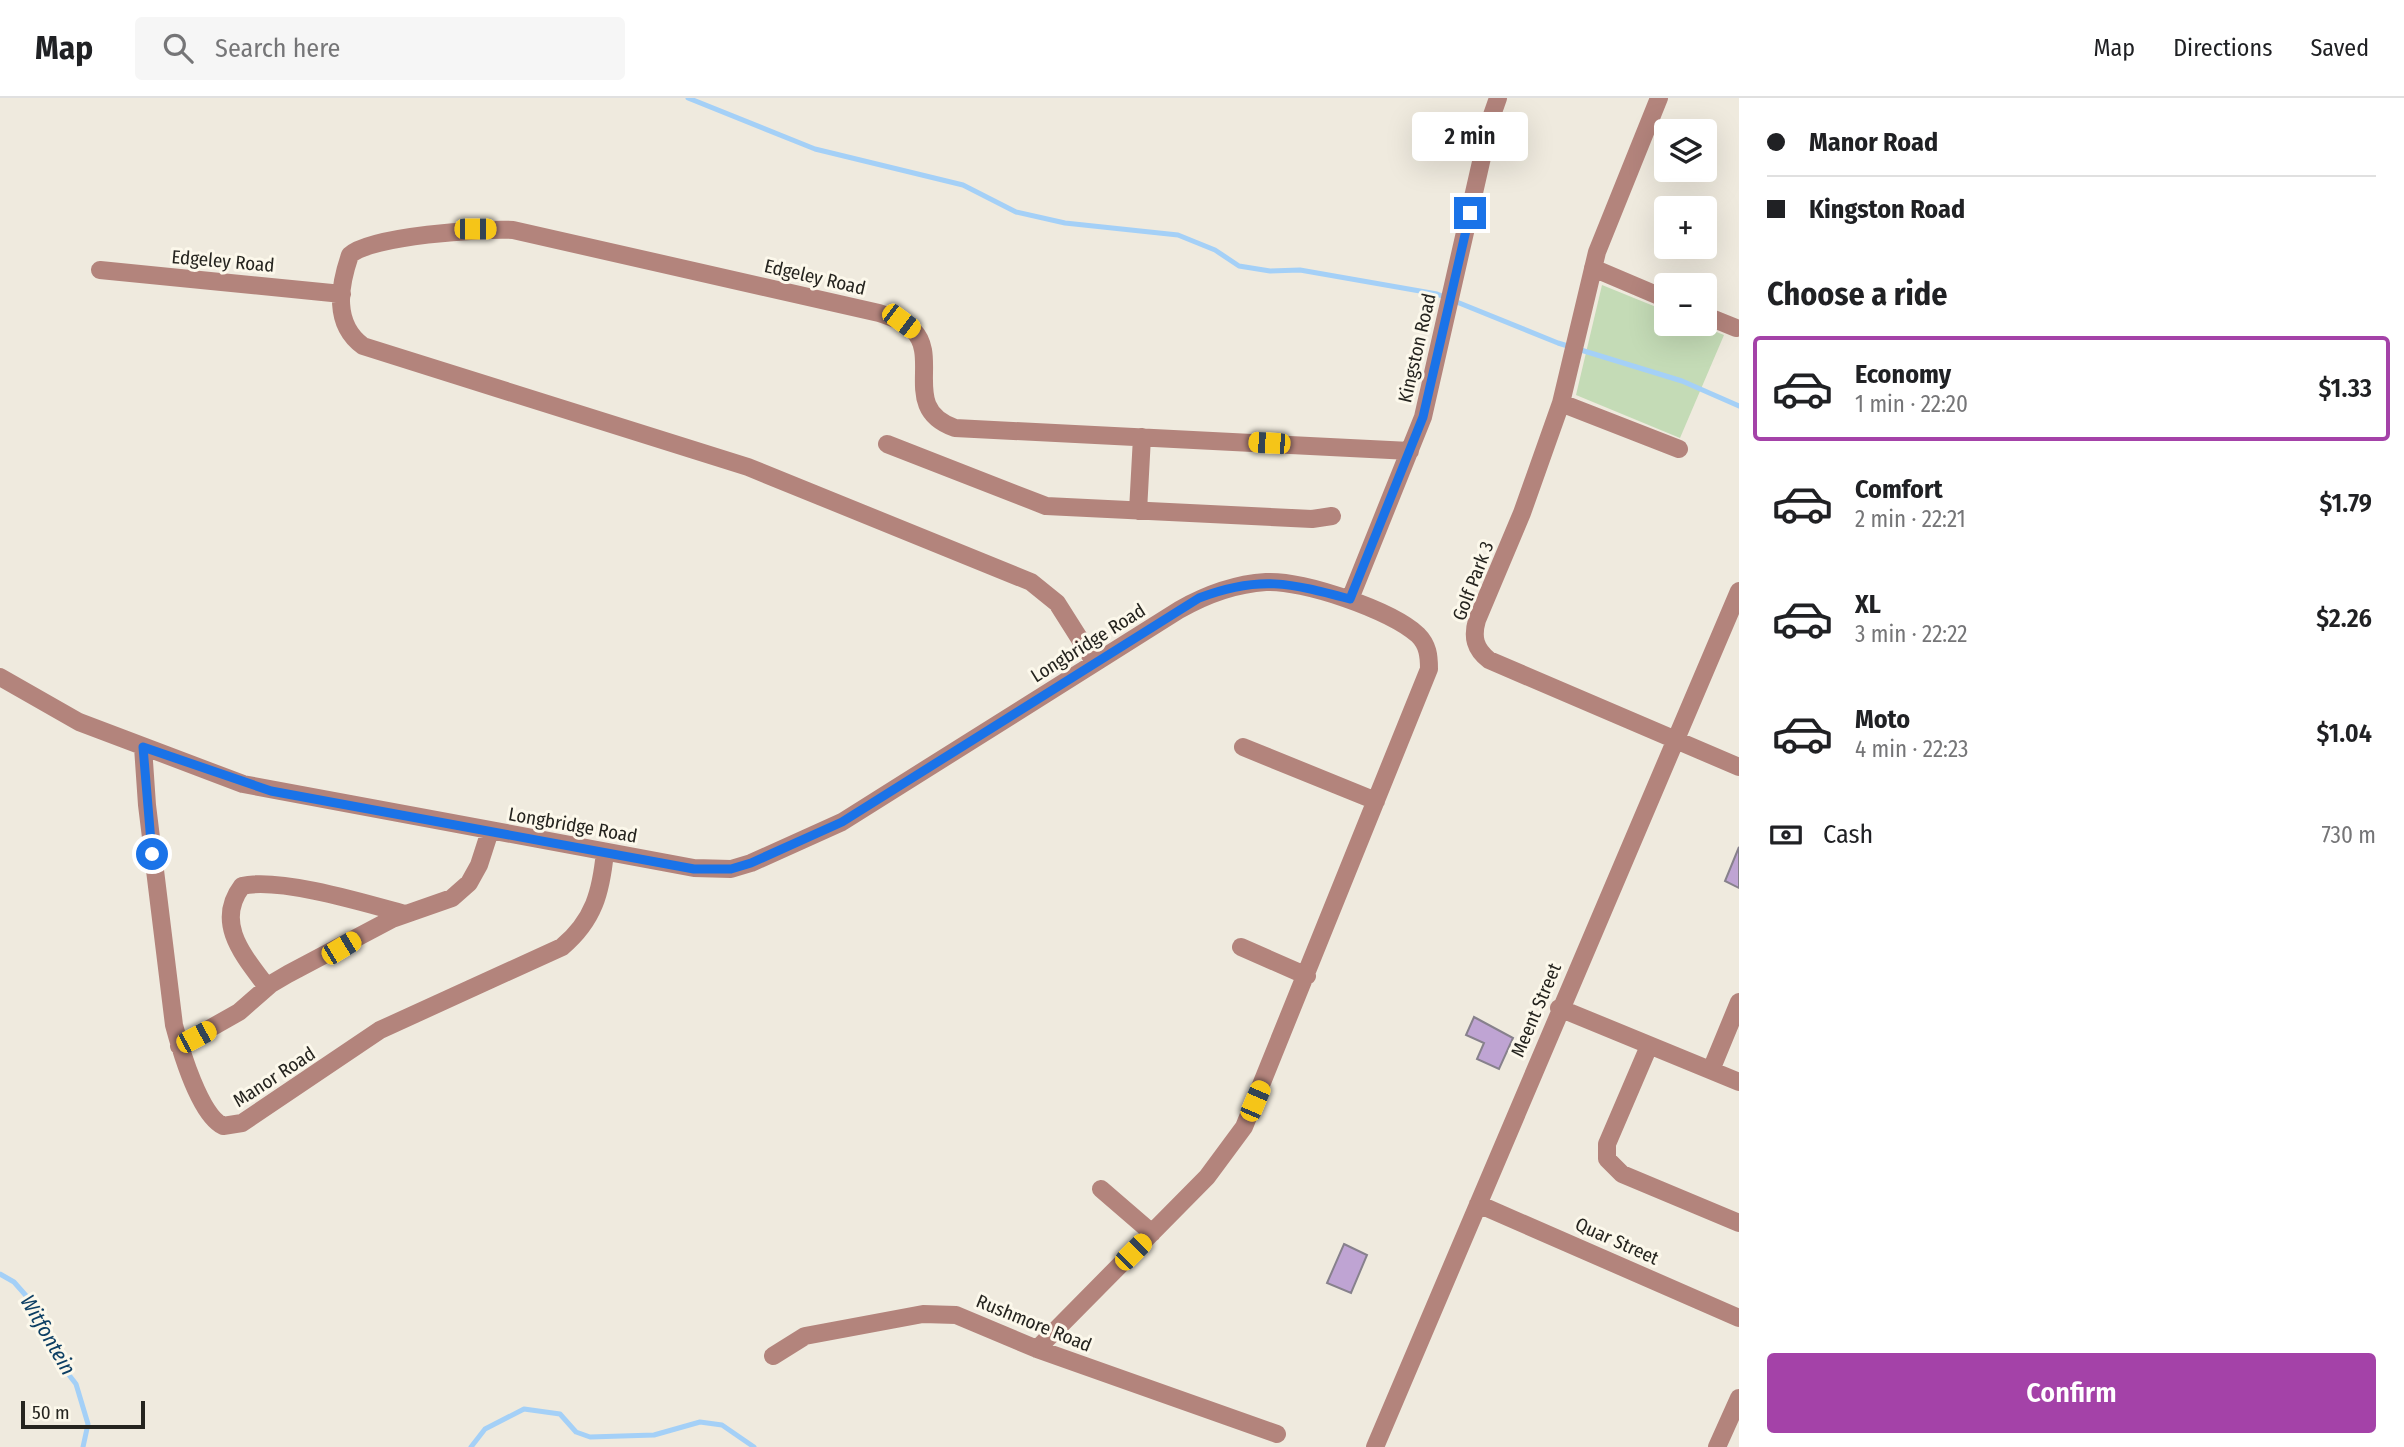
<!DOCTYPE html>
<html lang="en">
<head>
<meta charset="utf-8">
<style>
  :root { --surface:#fff; --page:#f6f6f6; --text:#202124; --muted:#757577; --line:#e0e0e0; --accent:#a442a8 }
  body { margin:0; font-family:"Fira Sans Condensed",sans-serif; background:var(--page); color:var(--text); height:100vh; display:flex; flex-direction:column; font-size:26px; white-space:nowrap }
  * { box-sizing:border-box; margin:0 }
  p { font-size:23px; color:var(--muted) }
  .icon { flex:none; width:38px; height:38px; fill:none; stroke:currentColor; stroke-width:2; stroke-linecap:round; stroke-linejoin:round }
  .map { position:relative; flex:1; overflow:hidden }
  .drawer { display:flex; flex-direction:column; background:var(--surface); width:665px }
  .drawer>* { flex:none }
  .hud { display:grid; align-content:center; height:154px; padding:0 28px; background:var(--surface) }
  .buttons { position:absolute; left:1654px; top:21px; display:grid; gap:14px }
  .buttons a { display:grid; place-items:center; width:63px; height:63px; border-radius:7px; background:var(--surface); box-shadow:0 7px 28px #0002; font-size:35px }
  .scale { position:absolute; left:21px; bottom:18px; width:124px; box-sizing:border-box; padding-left:7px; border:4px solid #25241f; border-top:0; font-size:19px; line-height:24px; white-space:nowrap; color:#25241f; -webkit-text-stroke:5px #fcf8eb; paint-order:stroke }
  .end { position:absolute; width:32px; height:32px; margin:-16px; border:9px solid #1a73e8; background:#fff; box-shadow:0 0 0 4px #fff }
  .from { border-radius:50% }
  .bubble { position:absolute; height:49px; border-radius:7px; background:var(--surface); box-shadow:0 7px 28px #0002; font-size:23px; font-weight:600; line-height:49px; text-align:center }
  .car { position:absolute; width:21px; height:42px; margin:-21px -10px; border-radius:9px; box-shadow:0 0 5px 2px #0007; background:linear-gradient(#f5c518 24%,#345 0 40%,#f5c518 0 76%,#345 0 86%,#f5c518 0) }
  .hud b { display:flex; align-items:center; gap:24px; height:66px; font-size:26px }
  .hud b+b { border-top:2px solid var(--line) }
  .hud i { width:18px; height:18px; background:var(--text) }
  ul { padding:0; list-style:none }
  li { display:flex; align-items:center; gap:21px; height:105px; margin:0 14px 10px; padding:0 14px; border:4px solid transparent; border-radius:7px }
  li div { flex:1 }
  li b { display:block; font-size:26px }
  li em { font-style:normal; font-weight:600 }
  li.on { border-color:var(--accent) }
  li>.icon { width:63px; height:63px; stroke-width:1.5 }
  h2 { padding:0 28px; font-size:32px; line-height:84px }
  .pay { display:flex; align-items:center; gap:18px; height:77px; padding:0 28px; font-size:26px }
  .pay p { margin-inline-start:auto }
  .button { display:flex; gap:14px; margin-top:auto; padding:14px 28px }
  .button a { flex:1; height:80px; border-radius:7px; background:var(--accent); color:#fff; font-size:28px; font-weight:600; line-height:80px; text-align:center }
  header { display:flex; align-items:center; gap:42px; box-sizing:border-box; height:98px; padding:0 35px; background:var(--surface); border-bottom:2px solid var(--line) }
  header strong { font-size:33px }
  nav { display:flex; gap:38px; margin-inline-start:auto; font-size:24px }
  .search { width:490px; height:63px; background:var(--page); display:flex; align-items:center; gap:18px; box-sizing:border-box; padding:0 24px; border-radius:7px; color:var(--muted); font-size:26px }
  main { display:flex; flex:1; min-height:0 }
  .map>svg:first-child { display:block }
  .green { fill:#c4dbb6 }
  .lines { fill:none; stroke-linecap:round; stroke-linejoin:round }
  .stream { stroke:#a4d0f7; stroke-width:5 }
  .building { fill:#bfa4d3; stroke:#87818c; stroke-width:2 }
  .street { stroke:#b3847c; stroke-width:18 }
  .route { stroke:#1a73e8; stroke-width:9 }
  .labels { text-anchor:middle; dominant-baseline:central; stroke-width:6; stroke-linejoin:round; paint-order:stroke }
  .street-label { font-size:19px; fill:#25241f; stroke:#fcf8eb }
  .water-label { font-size:21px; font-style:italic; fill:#0d3f64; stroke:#fcf8eb }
</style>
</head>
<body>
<header>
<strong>Map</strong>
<div class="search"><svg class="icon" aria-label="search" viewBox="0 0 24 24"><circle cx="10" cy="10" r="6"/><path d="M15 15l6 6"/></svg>Search here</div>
<nav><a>Map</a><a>Directions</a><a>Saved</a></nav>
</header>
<main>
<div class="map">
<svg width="1739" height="1349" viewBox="0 0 1739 1349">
  <rect width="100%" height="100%" fill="#efeade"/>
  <path class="green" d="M 1602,187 L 1666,213 L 1666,226 L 1697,226 L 1724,237 L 1680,340 L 1576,297 Z"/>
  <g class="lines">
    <path class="stream" d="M 688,0 L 815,51 L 963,87 L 1016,114 L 1065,125 L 1178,137 L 1215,152 L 1239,168 L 1270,173 L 1300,172 L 1437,196 L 1558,245 L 1682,283 L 1739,308
      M 0,1176 L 14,1184 L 36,1209 L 55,1259 L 76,1286 L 88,1326 L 83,1349
      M 471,1349 L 485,1331 L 524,1311 L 560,1316 L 576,1334 L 590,1339 L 654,1337 L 700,1324 L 722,1327 L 754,1349"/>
  </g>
  <path class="building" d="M 1739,749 L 1739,790 L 1725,783 Z
    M 1474,919 L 1513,940 L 1499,971 L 1477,961 L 1484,945 L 1466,937 Z
    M 1344,1146 L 1367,1157 L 1351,1195 L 1327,1185 Z"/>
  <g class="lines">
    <path class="street" d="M 1659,0 L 1597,154 L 1561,305 L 1522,415 L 1477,522 C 1472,539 1475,551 1489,562 L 1739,669
      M 1593,170 L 1666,201
      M 100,172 L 342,196
      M 1704,217 L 1736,230
      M 1561,305 L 1679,351
      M 887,346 L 1046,408 L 1312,421 L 1332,418
      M 1138,413 L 1142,339
      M 1350,501 L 1423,319 L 1491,20 L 1498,0
      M 1095,565 L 1057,505 L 1031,484 L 748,369 L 363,248 C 333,226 339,189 350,157 C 370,138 483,130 513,132 L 879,215 C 891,219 903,223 913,232 C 941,260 900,311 955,330 L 1410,353
      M 0,579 L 79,624 L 243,686 L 694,770 L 731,771 L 751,765 L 842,724 L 1179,512 C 1207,496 1234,486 1266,484 C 1303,482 1391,512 1418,537 C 1428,547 1429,558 1429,571 L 1244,1029 L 1207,1079 L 1037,1251
      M 143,649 L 147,707 L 174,927 C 181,953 200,1017 223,1028 L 242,1025 L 380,932 L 562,849 C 594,822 601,794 605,754
      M 1243,649 L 1376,703
      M 1241,849 L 1307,878
      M 267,889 C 244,858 214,825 242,788 C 279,779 365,805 405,816
      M 1559,910 L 1739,984
      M 179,948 L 239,914 L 271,886 L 288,876 L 392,821 L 452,800 L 469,785 L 479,767 L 490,733
      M 1649,948 L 1607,1046 L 1607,1061 L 1622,1076 L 1739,1125
      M 1711,972 L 1739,904
      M 1101,1091 L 1152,1135
      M 1478,1106 L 1739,1220
      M 773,1258 L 805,1238 L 923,1216 L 956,1217 L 1037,1251 L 1277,1336
      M 1375,1349 L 1739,493
      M 1717,1349 L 1739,1300"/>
  </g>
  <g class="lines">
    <path class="route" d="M 152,756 L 143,649 L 271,693 L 694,771 L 731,771 L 751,765 L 842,724 L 1199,500 C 1259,477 1290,485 1350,501 L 1423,319 L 1470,115"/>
  </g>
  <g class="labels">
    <g class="street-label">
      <text transform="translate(223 163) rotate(5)">Edgeley Road</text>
      <text transform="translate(815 179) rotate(13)">Edgeley Road</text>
      <text transform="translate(1417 250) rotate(-77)">Kingston Road</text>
      <text transform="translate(1473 483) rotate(-69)">Golf Park 3</text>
      <text transform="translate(1088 545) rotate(-32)">Longbridge Road</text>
      <text transform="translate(573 727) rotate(10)">Longbridge Road</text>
      <text transform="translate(1536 912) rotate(-67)">Meent Street</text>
      <text transform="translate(274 979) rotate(-33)">Manor Road</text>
      <text transform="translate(1617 1143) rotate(24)">Quar Street</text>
      <text transform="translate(1034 1225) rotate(22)">Rushmore Road</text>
    </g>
    <g class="water-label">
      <text transform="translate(48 1237) rotate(60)">Witfontein</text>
    </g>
  </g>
</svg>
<div class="buttons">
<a><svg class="icon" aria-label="layers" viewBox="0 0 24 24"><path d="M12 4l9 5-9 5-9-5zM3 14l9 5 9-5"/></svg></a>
<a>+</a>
<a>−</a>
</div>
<div class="scale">50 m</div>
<i class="end from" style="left:152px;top:756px"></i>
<i class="end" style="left:1470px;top:115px"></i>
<div class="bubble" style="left:1412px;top:14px;width:116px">2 min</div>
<i class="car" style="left:475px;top:131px;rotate:90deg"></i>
<i class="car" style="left:901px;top:223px;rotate:127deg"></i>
<i class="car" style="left:1269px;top:345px;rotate:273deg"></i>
<i class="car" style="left:341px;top:850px;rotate:59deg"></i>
<i class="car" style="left:196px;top:939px;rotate:62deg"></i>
<i class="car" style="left:1255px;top:1003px;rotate:23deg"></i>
<i class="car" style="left:1133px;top:1154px;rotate:45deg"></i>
</div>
<section class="drawer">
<div class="hud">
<b><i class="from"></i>Manor Road</b>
<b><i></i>Kingston Road</b>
</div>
<h2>Choose a ride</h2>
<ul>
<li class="on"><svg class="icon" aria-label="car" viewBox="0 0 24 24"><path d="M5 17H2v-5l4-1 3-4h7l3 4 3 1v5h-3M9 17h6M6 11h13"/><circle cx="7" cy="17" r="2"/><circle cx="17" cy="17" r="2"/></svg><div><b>Economy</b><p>1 min · 22:20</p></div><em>$1.33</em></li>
<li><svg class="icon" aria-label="car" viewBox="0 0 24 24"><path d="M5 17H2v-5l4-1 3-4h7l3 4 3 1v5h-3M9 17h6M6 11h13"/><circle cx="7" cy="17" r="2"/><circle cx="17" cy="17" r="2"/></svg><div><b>Comfort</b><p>2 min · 22:21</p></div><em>$1.79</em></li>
<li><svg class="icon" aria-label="car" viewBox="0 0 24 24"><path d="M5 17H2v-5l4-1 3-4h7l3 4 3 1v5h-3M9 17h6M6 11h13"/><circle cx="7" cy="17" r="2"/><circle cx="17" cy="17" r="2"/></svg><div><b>XL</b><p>3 min · 22:22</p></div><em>$2.26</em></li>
<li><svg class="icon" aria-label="car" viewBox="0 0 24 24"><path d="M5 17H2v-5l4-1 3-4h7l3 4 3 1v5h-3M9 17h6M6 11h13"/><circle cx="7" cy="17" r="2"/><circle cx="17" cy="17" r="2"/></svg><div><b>Moto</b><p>4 min · 22:23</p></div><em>$1.04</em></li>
</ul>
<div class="pay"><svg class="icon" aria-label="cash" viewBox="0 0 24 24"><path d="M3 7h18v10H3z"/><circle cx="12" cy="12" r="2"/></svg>Cash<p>730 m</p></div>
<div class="button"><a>Confirm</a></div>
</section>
</main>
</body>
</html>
